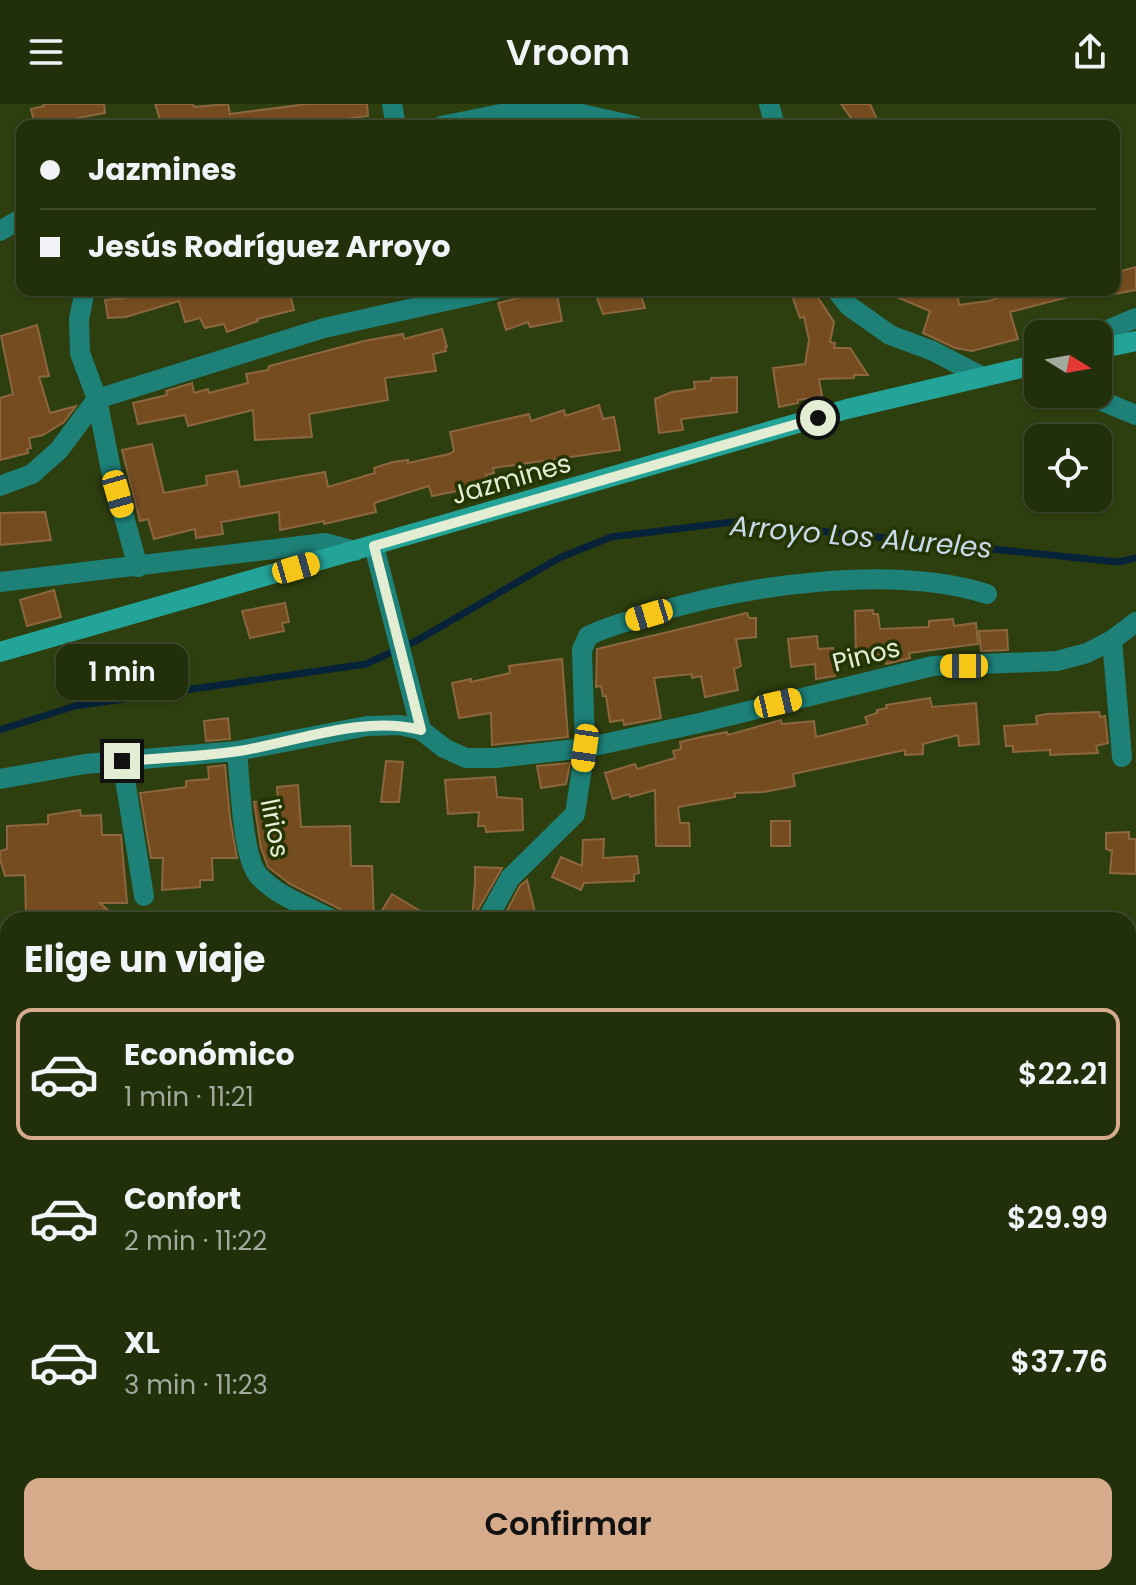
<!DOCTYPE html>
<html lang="es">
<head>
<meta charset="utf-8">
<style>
  :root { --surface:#222f0b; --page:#2a3714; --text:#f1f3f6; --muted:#a2a99d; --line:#3f4a2c; --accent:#d6ab8b }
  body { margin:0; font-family:Poppins,sans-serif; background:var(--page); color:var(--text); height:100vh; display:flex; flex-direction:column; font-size:30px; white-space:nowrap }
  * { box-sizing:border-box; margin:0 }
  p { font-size:26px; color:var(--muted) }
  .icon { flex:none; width:44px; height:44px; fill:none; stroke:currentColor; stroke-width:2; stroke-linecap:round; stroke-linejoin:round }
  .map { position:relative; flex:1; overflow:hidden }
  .details { position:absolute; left:0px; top:808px; width:1136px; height:674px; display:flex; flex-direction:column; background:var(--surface); border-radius:24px 24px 0 0; box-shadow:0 2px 6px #0004,0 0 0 2px var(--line) }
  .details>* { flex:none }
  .top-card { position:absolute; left:16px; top:16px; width:1104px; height:176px; border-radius:16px; box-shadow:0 2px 6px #0004,0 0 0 2px var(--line); display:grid; align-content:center; height:176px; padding:0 24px; background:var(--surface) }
  .needle { width:52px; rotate:101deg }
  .controls { position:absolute; left:1024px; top:216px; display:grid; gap:16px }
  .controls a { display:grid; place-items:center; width:88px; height:88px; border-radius:16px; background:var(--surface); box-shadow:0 2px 6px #0004,0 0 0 2px var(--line); font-size:40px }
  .end { position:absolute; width:36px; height:36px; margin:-18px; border:10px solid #e2edd3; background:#111; box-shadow:0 0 0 4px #111 }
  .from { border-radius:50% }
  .bubble { position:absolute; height:56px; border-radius:16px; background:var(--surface); box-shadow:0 2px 6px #0004,0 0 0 2px var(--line); font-size:26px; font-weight:600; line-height:56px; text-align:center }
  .car { position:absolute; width:24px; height:48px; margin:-24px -12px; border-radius:10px; box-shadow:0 0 6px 2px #0007; background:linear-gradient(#f5c518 24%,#345 0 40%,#f5c518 0 76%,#345 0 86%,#f5c518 0) }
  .top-card b { display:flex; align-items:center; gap:28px; height:76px; font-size:30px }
  .top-card b+b { border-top:2px solid var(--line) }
  .top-card i { width:20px; height:20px; background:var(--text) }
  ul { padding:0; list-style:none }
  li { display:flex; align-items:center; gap:24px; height:132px; margin:0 16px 12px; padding:0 8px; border:4px solid transparent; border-radius:16px }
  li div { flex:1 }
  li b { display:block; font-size:30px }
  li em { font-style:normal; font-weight:600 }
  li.on { border-color:var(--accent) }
  li>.icon { width:72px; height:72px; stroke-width:1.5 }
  h2 { padding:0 24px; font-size:36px; line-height:96px }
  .action { display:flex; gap:16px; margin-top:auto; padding:16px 24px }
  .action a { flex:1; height:92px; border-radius:16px; background:var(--accent); color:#111; font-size:32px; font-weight:600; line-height:92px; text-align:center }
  header { display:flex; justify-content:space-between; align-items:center; height:104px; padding:0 24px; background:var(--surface); font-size:36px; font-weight:600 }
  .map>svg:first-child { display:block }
  .green { fill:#455e0b }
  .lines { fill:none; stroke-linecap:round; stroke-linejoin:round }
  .stream { stroke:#062339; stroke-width:7 }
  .building { fill:#754c1f; stroke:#8c663f; stroke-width:2 }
  .minor { stroke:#1d8178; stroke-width:20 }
  .secondary { stroke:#24a499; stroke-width:20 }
  .route { stroke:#e2edd3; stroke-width:10 }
  .labels { text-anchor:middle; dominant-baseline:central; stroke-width:7; stroke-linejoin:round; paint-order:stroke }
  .street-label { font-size:26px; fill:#e2edd3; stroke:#253403 }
  .water-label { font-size:28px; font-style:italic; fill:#c6daec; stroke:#253403 }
</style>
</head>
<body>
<header><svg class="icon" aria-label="menu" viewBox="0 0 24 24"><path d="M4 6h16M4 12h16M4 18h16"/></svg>Vroom<svg class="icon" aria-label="share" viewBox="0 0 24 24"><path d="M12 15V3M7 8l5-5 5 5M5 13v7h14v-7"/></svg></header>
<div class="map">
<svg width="1136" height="1481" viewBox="0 0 1136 1481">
  <rect width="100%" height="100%" fill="#2e3f0f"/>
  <path class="green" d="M 8,1459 L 8,1474 L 191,1474 L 190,1481 L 4,1481 Z
    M 1030,1474 L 1110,1474 L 1108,1481 L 1029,1481 Z"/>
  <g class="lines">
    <path class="stream" d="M 0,626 L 75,602 L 366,560 L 416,537 L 559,454 L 611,433 L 732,418 L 1118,458 L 1136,454"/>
  </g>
  <path class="building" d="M 43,0 L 104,0 L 105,9 L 35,22 L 31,5 L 44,2 Z
    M 155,0 L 193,0 L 194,3 L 228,0 L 230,10 L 307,0 L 367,0 L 368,12 L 288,22 L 162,22 Z
    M 841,0 L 870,0 L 880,22 L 857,22 Z
    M 1136,163 L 1136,186 L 1114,190 L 1114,169 Z
    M 150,186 L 289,186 L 294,206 L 257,215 L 258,217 L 227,228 L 224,220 L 205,224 L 200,214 L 185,218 L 179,197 L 126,213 L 108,214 L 105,196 L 125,194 Z
    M 550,186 L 556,186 L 562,217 L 530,223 L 528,218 L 506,226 L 498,199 Z
    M 594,186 L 639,186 L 645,204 L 603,210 Z
    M 790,186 L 813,186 L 834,218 L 830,238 L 835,239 L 834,244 L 850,244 L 868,271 L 854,271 L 854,274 L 819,275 L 822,292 L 798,296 L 798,299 L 779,303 L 773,264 L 805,260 L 809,236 L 804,213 L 800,214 Z
    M 880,186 L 957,186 L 959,201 L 988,197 L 1026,186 L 1071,186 L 1072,192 L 1010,208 L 1018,235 L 972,247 L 955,244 L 923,229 L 930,207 Z
    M 37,221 L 49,272 L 39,273 L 50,309 L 76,302 L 64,318 L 43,331 L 29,334 L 31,344 L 27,345 L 28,349 L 0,356 L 0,294 L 13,290 L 1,232 Z
    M 442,225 L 447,243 L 445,243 L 446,247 L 433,250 L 436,267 L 385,274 L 388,296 L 309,310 L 312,333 L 255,336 L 253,306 L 188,322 L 185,311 L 138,320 L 133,299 L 167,291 L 166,287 L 192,279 L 194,289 L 208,285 L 209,289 L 248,279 L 246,270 L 268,266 L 269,262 L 364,237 L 403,230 L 404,235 Z
    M 737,273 L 737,308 L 681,315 L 683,326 L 659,329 L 655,295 L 672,288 L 695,285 L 694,278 L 711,277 L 711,274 Z
    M 599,301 L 603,315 L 614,313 L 620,346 L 493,364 L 494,369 L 486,371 L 487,381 L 432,392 L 429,382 L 374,399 L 376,408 L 324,420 L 324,417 L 280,426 L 279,408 L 221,418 L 223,430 L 196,434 L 195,425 L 154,435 L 148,415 L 140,417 L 122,346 L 152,340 L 164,389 L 207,381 L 206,372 L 237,367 L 240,383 L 325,368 L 328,383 L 375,369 L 374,364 L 393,358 L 408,356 L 408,359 L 449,350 L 454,347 L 450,328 L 529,310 L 531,317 L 564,306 L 565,312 Z
    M 45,408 L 51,436 L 0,441 L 0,409 Z
    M 54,486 L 61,513 L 27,522 L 20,496 Z
    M 285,499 L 289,518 L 282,519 L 284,527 L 250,534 L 242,507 Z
    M 873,506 L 873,510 L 878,510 L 880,525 L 929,523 L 929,517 L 953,515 L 954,522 L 976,519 L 978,540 L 909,549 L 910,554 L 886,560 L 885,550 L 856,553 L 855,507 Z
    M 747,509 L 749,514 L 756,514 L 756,533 L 736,535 L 741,562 L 734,565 L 738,586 L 705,593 L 701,572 L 692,574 L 692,570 L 654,574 L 661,614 L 624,621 L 623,616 L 610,618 L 606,592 L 603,592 L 601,582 L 596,583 L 597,545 Z
    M 1007,526 L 1008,546 L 981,547 L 979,527 Z
    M 817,532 L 818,545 L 833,544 L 835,572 L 816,575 L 815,560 L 791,563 L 788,535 Z
    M 562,555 L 568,633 L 492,641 L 491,609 L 459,614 L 452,579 L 471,575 L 471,578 L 510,569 L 509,562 Z
    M 930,594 L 932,603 L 976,599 L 979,640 L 959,642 L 958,631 L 923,640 L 923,650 L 905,651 L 905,646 L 793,670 L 795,682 L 764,688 L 735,689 L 735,693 L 678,703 L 680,719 L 689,719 L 690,742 L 656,742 L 655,686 L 630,693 L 629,690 L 613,695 L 605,669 L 635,660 L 637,665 L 675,654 L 673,647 L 681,645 L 680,638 L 701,633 L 727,628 L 728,631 L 781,616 L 782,620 L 814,617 L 816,633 L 868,620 L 865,613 L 877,609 L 877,606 L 887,604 L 886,601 Z
    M 1099,608 L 1100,613 L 1105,612 L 1108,639 L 1096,642 L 1098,649 L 1050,651 L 1050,646 L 1013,648 L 1013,642 L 1006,642 L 1004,622 L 1037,620 L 1036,612 L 1047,610 Z
    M 228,614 L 230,635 L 206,637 L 204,617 Z
    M 386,657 L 403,658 L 399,698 L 381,698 Z
    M 570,659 L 566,680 L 541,684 L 537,662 Z
    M 225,661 L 230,714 L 237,754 L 212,754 L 213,776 L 200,776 L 200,783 L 162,786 L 163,754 L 151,754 L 140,689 L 186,683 L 186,677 L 209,675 L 208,663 Z
    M 495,673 L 497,693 L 522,695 L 523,726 L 486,728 L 485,722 L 478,722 L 479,708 L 448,710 L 445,676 Z
    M 298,681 L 301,723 L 350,722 L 351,762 L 372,762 L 374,816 L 347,816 L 340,805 L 290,780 L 268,763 L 261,744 L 254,698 L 278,696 L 277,683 Z
    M 80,706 L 81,712 L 101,711 L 102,731 L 121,731 L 127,799 L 100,799 L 119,816 L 26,816 L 25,771 L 5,772 L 0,755 L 0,747 L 7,745 L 7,722 L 48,720 L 48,711 Z
    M 771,717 L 790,717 L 790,742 L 771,742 Z
    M 1129,728 L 1129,735 L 1136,735 L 1136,770 L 1110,769 L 1112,747 L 1106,745 L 1106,729 Z
    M 604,735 L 603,754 L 637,752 L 639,769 L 634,770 L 634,777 L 584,779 L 581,786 L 552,773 L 561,753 L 582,762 L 583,736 Z
    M 475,763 L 502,764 L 472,816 L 475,778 Z
    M 527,776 L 537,816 L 502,816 L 520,782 Z
    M 392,790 L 435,816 L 376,816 Z"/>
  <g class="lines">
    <path class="minor" d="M 392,0 L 396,22
      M 769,0 L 775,22
      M 441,22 L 506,9 L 577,9 L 635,22
      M 0,127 L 22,114
      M 85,186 L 79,215 L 80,249 L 97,295 L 111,366 L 138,463
      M 836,186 L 849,202 L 890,231 L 933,247 L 981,272
      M 1098,234 L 1103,228 L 1136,214
      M 1085,290 L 1136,311
      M 0,382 L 32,370 L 59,346 L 97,295 L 324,224 L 495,186
      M 374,442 L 421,626
      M 0,478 L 325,439 L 355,447
      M 1112,536 L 1122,653
      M 237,647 C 240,675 242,752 258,771 C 276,792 309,803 333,816
      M 122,657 L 144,792
      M 0,675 L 85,660 L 237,647 L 367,622 L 400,621 L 421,626 L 444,644 L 466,654 L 496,654 L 585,644 L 704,618 L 933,562 L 1057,557 L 1087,549 L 1112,536 L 1136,518
      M 487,816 L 510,774 L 575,710 L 585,644 L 582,546 L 588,532 C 608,522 630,517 651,510 C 747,481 891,460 987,490
      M 0,1219 L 8,1220
      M 1128,1296 L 1136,1298
      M 336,1481 L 337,1474
      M 605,1481 L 607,1474
      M 869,1481 L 870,1474
      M 1131,1481 L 1136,1455"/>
    <path class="secondary" d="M 1098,245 L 1136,237
      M 0,548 L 847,305 L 1038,260"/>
  </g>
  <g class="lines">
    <path class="route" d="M 122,657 C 160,654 200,653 239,647 C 297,638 362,611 421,626 L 374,442 L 818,314"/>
  </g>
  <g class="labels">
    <g class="street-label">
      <text transform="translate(511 375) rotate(-16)">Jazmines</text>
      <text transform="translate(866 551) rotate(-14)">Pinos</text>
      <text transform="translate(275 724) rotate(79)">lirios</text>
    </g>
    <g class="water-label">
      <text transform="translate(861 433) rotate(5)">Arroyo Los Alureles</text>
    </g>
  </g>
</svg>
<div class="controls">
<a><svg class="needle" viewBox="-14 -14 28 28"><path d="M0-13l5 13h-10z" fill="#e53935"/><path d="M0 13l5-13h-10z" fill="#a2a99d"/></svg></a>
<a><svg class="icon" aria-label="locate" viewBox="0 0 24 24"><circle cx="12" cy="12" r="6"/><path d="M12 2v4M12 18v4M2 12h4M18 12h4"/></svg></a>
</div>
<i class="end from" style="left:818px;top:314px"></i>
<i class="end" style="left:122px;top:657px"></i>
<div class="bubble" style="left:56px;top:540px;width:132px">1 min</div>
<i class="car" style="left:118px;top:390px;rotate:164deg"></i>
<i class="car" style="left:296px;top:464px;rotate:74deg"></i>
<i class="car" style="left:649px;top:511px;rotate:253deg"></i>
<i class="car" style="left:964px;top:562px;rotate:270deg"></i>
<i class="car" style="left:778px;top:599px;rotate:77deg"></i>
<i class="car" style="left:585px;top:644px;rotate:188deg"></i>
<div class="top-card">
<b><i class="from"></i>Jazmines</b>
<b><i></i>Jesús Rodríguez Arroyo</b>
</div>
<section class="details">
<h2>Elige un viaje</h2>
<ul>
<li class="on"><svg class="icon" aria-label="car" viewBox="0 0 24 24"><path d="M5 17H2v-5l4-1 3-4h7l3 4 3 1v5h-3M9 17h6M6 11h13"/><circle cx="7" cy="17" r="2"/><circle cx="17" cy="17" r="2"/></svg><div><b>Económico</b><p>1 min · 11:21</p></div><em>$22.21</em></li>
<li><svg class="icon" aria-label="car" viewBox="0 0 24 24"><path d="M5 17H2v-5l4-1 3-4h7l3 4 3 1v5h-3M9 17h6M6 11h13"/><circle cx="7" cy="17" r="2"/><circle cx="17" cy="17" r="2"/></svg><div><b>Confort</b><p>2 min · 11:22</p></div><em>$29.99</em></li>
<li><svg class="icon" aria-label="car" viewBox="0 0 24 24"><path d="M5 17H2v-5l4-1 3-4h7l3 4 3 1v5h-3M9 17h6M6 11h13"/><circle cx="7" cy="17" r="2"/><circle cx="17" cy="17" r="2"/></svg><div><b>XL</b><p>3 min · 11:23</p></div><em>$37.76</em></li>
</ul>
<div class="action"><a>Confirmar</a></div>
</section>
</div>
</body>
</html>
